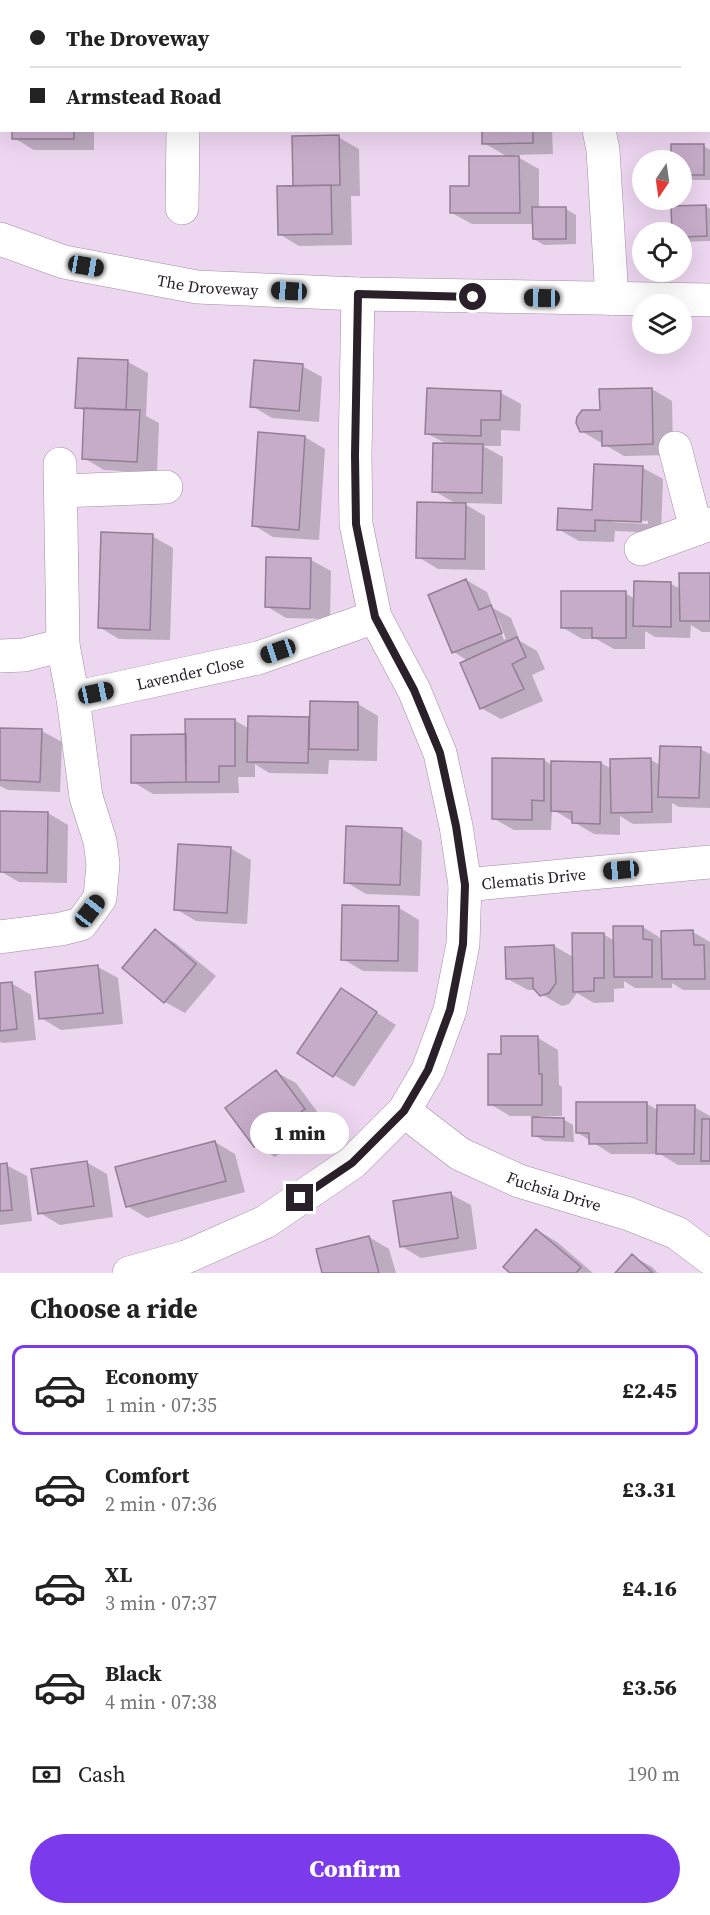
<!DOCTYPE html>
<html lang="en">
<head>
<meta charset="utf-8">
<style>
  :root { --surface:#fff; --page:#f6f6f6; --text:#222; --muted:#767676; --line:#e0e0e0; --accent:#7c3aed }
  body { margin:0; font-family:"Source Serif 4",serif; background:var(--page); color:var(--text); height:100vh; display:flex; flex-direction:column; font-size:22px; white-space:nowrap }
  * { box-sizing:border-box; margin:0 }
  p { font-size:20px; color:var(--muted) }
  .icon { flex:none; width:33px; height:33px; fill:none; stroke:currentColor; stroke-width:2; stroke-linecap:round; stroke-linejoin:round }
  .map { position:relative; height:1273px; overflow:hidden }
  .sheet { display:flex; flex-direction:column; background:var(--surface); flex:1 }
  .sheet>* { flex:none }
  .top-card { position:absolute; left:0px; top:0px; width:711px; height:132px; box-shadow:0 6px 24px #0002; display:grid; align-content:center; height:132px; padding:0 30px; background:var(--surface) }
  .needle { width:39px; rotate:193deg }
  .buttons { position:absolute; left:632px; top:150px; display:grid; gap:12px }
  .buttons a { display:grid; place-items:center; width:60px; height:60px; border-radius:50%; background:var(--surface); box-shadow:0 6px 24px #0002; font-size:30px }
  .end { position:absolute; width:27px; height:27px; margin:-14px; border:8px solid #292029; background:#fff; box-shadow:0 0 0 3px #fff }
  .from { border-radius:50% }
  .bubble { position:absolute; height:42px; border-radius:21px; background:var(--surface); box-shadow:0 6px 24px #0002; font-size:20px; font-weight:800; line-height:42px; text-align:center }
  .car { position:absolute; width:18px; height:36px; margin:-18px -9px; border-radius:8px; box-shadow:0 0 4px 2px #0007; background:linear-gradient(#222 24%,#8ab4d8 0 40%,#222 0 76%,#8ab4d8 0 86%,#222 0) }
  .top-card b { display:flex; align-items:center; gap:21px; height:57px; font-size:22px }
  .top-card b+b { border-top:2px solid var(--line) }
  .top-card i { width:15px; height:15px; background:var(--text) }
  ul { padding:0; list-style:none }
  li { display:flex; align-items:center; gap:18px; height:90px; margin:0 12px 9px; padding:0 18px; border:3px solid transparent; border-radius:12px }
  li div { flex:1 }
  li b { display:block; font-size:22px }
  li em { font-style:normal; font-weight:800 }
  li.selected { border-color:var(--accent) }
  li>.icon { width:54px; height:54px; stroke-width:1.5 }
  h2 { padding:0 30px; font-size:27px; line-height:72px }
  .pay { display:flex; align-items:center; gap:15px; height:66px; padding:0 30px; font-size:22px }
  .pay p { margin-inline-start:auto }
  .action { display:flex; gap:12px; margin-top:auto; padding:12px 30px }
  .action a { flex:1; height:69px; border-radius:36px; background:var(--accent); color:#fff; font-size:24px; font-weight:800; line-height:69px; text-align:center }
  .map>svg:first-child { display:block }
  .shadow { fill:#0003; fill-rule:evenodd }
  .building { fill:#c7acca; stroke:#937e96; stroke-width:1.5 }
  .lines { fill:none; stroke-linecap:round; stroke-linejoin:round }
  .street-casing { stroke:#a28ca4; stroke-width:34 }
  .secondary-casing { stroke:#a28ca4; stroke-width:34 }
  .street { stroke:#fff; stroke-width:33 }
  .secondary { stroke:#fff; stroke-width:33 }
  .route { stroke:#292029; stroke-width:8 }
  .labels { text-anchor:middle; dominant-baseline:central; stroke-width:4.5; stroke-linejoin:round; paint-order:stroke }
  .street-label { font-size:16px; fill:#292029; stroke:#fbe3fd }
</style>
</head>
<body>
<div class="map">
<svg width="710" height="1273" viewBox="0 0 710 1273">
  <rect width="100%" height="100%" fill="#edd6f0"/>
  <path class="shadow" d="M 332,0 L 415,0 L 415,2 L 334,2 Z
    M 0,79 L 2,81 L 2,99 L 0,100 Z
    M 14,130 L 94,130 L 94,150 L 34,150 L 14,138 Z
    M 484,130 L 552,130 L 553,154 L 514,155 L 539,169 L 539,209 L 566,209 L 576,215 L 576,244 L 544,245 L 534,239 L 534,224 L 472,224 L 452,213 L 471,187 L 508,157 L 484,143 Z
    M 338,137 L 359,149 L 360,196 L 351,196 L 352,245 L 299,246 L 279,234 L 294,188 Z
    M 672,146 L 704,146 L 710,150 L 710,180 L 681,180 L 681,160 L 672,160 Z
    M 706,206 L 710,209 L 710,241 L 684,242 L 681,240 L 681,232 L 673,232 L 673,208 Z
    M 79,360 L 128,362 L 148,373 L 146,416 L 159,423 L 157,473 L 104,470 L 84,458 L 86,412 L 77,407 Z
    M 302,366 L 322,377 L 319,422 L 272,418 L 252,406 Z
    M 652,389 L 672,401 L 673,455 L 624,456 L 581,431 L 601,411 Z
    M 501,393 L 521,404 L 520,431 L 501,430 L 501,446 L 483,446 L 503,457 L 502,504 L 463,503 L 485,516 L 485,570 L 438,569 L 418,557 L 457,504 L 434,491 L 447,444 L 426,433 Z
    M 259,434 L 305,437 L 325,449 L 319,540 L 273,537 L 253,525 Z
    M 595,466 L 643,468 L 663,479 L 661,533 L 615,531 L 614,542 L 579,541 L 558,529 L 594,511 ZM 612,519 L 648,521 L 648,524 L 612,522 Z
    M 152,536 L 173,548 L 170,640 L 119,639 L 99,627 Z
    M 311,560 L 331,571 L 330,619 L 286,618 L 266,606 Z
    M 710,574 L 710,632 L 702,632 L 691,625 L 690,638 L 655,637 L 645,631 L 645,649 L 614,649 L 596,639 L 582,639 L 562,627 L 625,593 L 635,599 L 636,583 L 671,584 L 681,589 Z
    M 466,580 L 487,592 L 493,608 L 511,618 L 520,641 L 537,651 L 545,669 L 532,675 L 543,701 L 501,719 L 481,708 L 468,661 L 454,652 ZM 495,619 L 498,619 L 506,639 L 504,640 Z
    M 358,704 L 378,716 L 377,761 L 329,760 L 328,774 L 269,773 L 255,764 L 255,777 L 238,777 L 239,793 L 153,794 L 133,782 L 187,735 L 234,720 L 250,729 L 250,718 L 311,719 Z
    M 0,729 L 42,731 L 62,742 L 60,792 L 8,790 L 0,786 Z
    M 700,749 L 710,754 L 710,808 L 679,807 L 672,803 L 672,823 L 633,824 L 620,816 L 620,835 L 594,834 L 555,811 L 552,811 L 551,830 L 514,830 L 493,818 L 494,760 L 544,760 L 553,766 L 601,763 L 612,769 L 651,760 L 660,765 Z
    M 1,812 L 48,813 L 68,825 L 67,883 L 19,882 L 0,871 Z
    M 402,829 L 422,841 L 420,896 L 366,894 L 346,882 Z
    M 230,848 L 251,860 L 247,924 L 196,921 L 176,909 Z
    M 399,908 L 419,920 L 418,972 L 363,971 L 343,959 Z
    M 643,927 L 662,939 L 693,932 L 710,942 L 710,990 L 683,990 L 672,983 L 672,988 L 635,988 L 624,981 L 624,988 L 614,989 L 614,1002 L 594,1003 L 577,993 L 569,1004 L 562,1006 L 541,994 L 537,990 L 528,990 L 508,979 L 554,946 L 573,957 L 603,934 L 615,941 Z
    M 155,931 L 175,943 L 216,976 L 185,1013 L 165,1002 Z
    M 98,967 L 118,978 L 123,1024 L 61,1030 L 41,1018 Z
    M 11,983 L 31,995 L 36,1040 L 3,1043 L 0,1042 L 0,985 Z
    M 342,990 L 396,1025 L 354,1087 L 334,1075 Z
    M 538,1038 L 558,1050 L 559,1085 L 562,1087 L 562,1116 L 540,1116 L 540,1118 L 563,1119 L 573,1125 L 574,1142 L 544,1141 L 534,1135 L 533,1116 L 510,1116 L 490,1104 L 502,1056 Z
    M 276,1072 L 296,1083 L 324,1121 L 275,1157 L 255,1145 Z
    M 647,1104 L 658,1110 L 694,1107 L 710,1116 L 710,1165 L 678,1165 L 660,1154 L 611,1154 L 578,1133 Z
    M 215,1142 L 235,1154 L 245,1192 L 147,1218 L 127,1206 Z
    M 86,1162 L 107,1174 L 113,1217 L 60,1225 L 40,1213 Z
    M 0,1165 L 6,1165 L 27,1176 L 32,1221 L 0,1225 Z
    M 450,1194 L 471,1205 L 477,1249 L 421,1258 L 401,1246 Z
    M 537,1230 L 557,1242 L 593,1273 L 513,1273 L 505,1266 Z
    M 369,1237 L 389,1249 L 396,1273 L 324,1273 L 318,1250 Z
    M 632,1256 L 652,1267 L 658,1273 L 617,1273 Z"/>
  <path class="building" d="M 12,130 L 74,130 L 74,139 L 12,139 Z
    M 482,130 L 533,130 L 533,143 L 482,144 Z
    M 339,135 L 340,185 L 293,186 L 292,136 Z
    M 671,144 L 704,144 L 704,175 L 681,175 L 681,160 L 671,160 Z
    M 469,156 L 519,156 L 520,213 L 450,213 L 450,186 L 469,186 Z
    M 331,185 L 332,234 L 278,235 L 277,186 Z
    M 706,205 L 707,236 L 681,237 L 681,232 L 672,232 L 671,206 Z
    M 532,207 L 566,207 L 566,239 L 533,239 Z
    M 78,358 L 128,360 L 126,410 L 75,408 Z
    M 254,360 L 303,364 L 299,411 L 250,407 Z
    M 427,388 L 501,391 L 500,420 L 481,420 L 481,436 L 425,434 Z
    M 652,388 L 653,444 L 602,446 L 602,431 L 580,432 L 576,423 L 577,417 L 582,410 L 600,410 L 599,389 Z
    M 84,408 L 140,410 L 137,462 L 82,459 Z
    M 258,432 L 305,436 L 299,530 L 252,526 Z
    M 433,443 L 483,444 L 482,493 L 432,492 Z
    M 594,464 L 643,466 L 641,522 L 595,520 L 595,531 L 557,530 L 558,508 L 592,510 Z
    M 417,502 L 466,503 L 465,559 L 416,558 Z
    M 101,532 L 153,534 L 150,630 L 98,628 Z
    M 266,557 L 311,558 L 310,609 L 265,607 Z
    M 679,573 L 710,573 L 710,621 L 680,621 Z
    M 466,579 L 479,610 L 491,605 L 502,633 L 452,653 L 428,595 Z
    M 634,581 L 671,582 L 671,627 L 633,626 Z
    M 561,591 L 626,591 L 626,638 L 592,638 L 592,628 L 561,628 Z
    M 517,637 L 526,657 L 512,664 L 524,689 L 480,709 L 460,663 Z
    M 310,701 L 358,702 L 358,750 L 309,749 Z
    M 248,716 L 309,717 L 308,763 L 247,762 Z
    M 185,719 L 235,719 L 235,766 L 219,766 L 219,782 L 186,782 Z
    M 0,728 L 42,729 L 40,782 L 0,780 Z
    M 186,734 L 186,782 L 131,783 L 131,735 Z
    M 660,746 L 701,747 L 699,798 L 658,797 Z
    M 492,758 L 544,759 L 544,801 L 532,800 L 532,820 L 492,819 Z
    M 651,758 L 652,812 L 611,813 L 610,759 Z
    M 551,761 L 601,762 L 600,824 L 572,823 L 572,812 L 551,811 Z
    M 0,811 L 48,812 L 47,873 L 0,872 Z
    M 346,826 L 402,828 L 400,885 L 344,883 Z
    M 178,844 L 231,847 L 227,913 L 174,910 Z
    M 342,905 L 399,906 L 398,961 L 341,960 Z
    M 613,926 L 643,926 L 643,939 L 652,940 L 652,977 L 614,977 Z
    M 155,929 L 196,964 L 164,1003 L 122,968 Z
    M 693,930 L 694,945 L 704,945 L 705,979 L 662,979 L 661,931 Z
    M 572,933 L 604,933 L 604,978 L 594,978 L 594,991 L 573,992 Z
    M 554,945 L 556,983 L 549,993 L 540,996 L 533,988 L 533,978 L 506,979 L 505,947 Z
    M 98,965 L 103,1013 L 39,1019 L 35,972 Z
    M 12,982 L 17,1029 L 0,1031 L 0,983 Z
    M 341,988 L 377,1012 L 333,1077 L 297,1053 Z
    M 501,1036 L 538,1036 L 539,1074 L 542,1074 L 542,1105 L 488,1105 L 488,1054 L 501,1054 Z
    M 276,1070 L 305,1109 L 254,1147 L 225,1108 Z
    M 576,1102 L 647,1102 L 647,1143 L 589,1144 L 589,1133 L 576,1133 Z
    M 657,1105 L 695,1105 L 694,1154 L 656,1154 Z
    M 532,1117 L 564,1118 L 564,1137 L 532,1136 Z
    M 702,1119 L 710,1119 L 710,1161 L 701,1161 Z
    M 215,1141 L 226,1181 L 126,1207 L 115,1167 Z
    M 87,1161 L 94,1206 L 38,1214 L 31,1169 Z
    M 7,1163 L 12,1210 L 0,1211 L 0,1164 Z
    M 451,1192 L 458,1238 L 400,1247 L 393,1201 Z
    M 536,1229 L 581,1267 L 576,1273 L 510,1273 L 503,1267 Z
    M 369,1236 L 379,1273 L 322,1273 L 316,1249 Z
    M 632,1254 L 653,1273 L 615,1273 Z"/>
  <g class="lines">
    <g class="street-casing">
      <g id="street">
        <path d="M 185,0 L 185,2"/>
        <path d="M 554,0 L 555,2"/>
        <path d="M 607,2 L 611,0"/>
        <path d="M 599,130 L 603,150 L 612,299"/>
        <path d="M 182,208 L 183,130"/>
        <path d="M 675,448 L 696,529"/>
        <path d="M 61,491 L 166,487"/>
        <path d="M 641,549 L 710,524"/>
        <path d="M 0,656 L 24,655 L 63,645"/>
        <path id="s1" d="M 73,698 L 258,658 L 375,617"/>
        <path id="s2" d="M 465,885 L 710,862"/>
        <path d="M 0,937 L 61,929 L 81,924 L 100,898 L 103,864 L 100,841 L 86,797 L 73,698 L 63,645 L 60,464"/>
        <path id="s3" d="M 404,1111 L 460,1154 L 519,1181 L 629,1214 L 677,1233 L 710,1258"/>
        <path d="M 129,1273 L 186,1257 L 265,1222 L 352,1163 L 404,1111 L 428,1070 L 450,1010 L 463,944 L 465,885 L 456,826 L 440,753 L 414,690 L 375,617 L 356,524 L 355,455 L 358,294"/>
      </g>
    </g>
    <g class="secondary-casing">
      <g id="secondary">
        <path id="s4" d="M 0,239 L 64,262 L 197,287 L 358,294 L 710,300"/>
      </g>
    </g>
    <use href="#street" class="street"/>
    <use href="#secondary" class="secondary"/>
  </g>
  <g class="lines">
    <path class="route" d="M 300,1198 L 352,1163 L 404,1111 L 428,1070 L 450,1010 L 463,944 L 465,885 L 456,826 L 440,753 L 414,690 L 375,617 L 356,524 L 355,455 L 358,294 L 473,297"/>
  </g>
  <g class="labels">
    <g class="street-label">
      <text stroke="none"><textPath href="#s4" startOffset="214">The Droveway</textPath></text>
      <text stroke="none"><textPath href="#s1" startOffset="120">Lavender Close</textPath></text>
      <text stroke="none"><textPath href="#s2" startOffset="69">Clematis Drive</textPath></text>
      <text stroke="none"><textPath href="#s3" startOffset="172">Fuchsia Drive</textPath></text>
    </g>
  </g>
</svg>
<div class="buttons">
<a><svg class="needle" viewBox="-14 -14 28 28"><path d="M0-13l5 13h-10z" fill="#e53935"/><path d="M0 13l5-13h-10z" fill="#767676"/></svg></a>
<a><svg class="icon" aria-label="locate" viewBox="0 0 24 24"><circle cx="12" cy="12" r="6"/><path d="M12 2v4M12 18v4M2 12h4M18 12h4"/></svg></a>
<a><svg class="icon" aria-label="layers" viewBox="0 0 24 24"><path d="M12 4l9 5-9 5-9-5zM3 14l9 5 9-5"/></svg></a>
</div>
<i class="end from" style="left:473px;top:297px"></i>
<i class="end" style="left:300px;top:1198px"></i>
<div class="bubble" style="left:250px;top:1112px;width:99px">1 min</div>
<i class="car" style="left:86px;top:266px;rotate:100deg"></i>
<i class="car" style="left:289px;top:291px;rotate:273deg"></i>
<i class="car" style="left:542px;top:298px;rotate:271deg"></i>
<i class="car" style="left:278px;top:651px;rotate:251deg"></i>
<i class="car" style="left:96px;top:693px;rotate:78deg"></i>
<i class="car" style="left:621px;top:870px;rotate:265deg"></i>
<i class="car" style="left:90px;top:911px;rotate:38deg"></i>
<div class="top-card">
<b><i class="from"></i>The Droveway</b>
<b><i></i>Armstead Road</b>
</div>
</div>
<section class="sheet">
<h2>Choose a ride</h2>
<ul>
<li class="selected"><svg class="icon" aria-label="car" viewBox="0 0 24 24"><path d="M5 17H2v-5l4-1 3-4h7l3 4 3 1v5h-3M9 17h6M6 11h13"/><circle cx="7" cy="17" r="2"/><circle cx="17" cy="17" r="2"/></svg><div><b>Economy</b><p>1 min · 07:35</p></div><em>£2.45</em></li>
<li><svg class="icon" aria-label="car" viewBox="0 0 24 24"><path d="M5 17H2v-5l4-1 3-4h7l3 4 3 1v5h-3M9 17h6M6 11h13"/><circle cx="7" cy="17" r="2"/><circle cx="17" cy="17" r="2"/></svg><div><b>Comfort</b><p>2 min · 07:36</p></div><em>£3.31</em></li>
<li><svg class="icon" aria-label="car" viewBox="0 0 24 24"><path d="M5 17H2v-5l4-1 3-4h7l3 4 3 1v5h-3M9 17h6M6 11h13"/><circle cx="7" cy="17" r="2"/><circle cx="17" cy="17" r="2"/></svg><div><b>XL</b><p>3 min · 07:37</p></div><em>£4.16</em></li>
<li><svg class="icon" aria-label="car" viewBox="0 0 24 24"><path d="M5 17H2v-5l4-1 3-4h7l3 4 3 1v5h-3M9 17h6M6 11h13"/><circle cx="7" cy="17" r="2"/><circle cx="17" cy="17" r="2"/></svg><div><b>Black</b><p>4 min · 07:38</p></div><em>£3.56</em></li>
</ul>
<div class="pay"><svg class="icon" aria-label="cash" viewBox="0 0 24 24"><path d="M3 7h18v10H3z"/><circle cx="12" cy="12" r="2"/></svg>Cash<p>190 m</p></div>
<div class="action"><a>Confirm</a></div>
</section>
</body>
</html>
